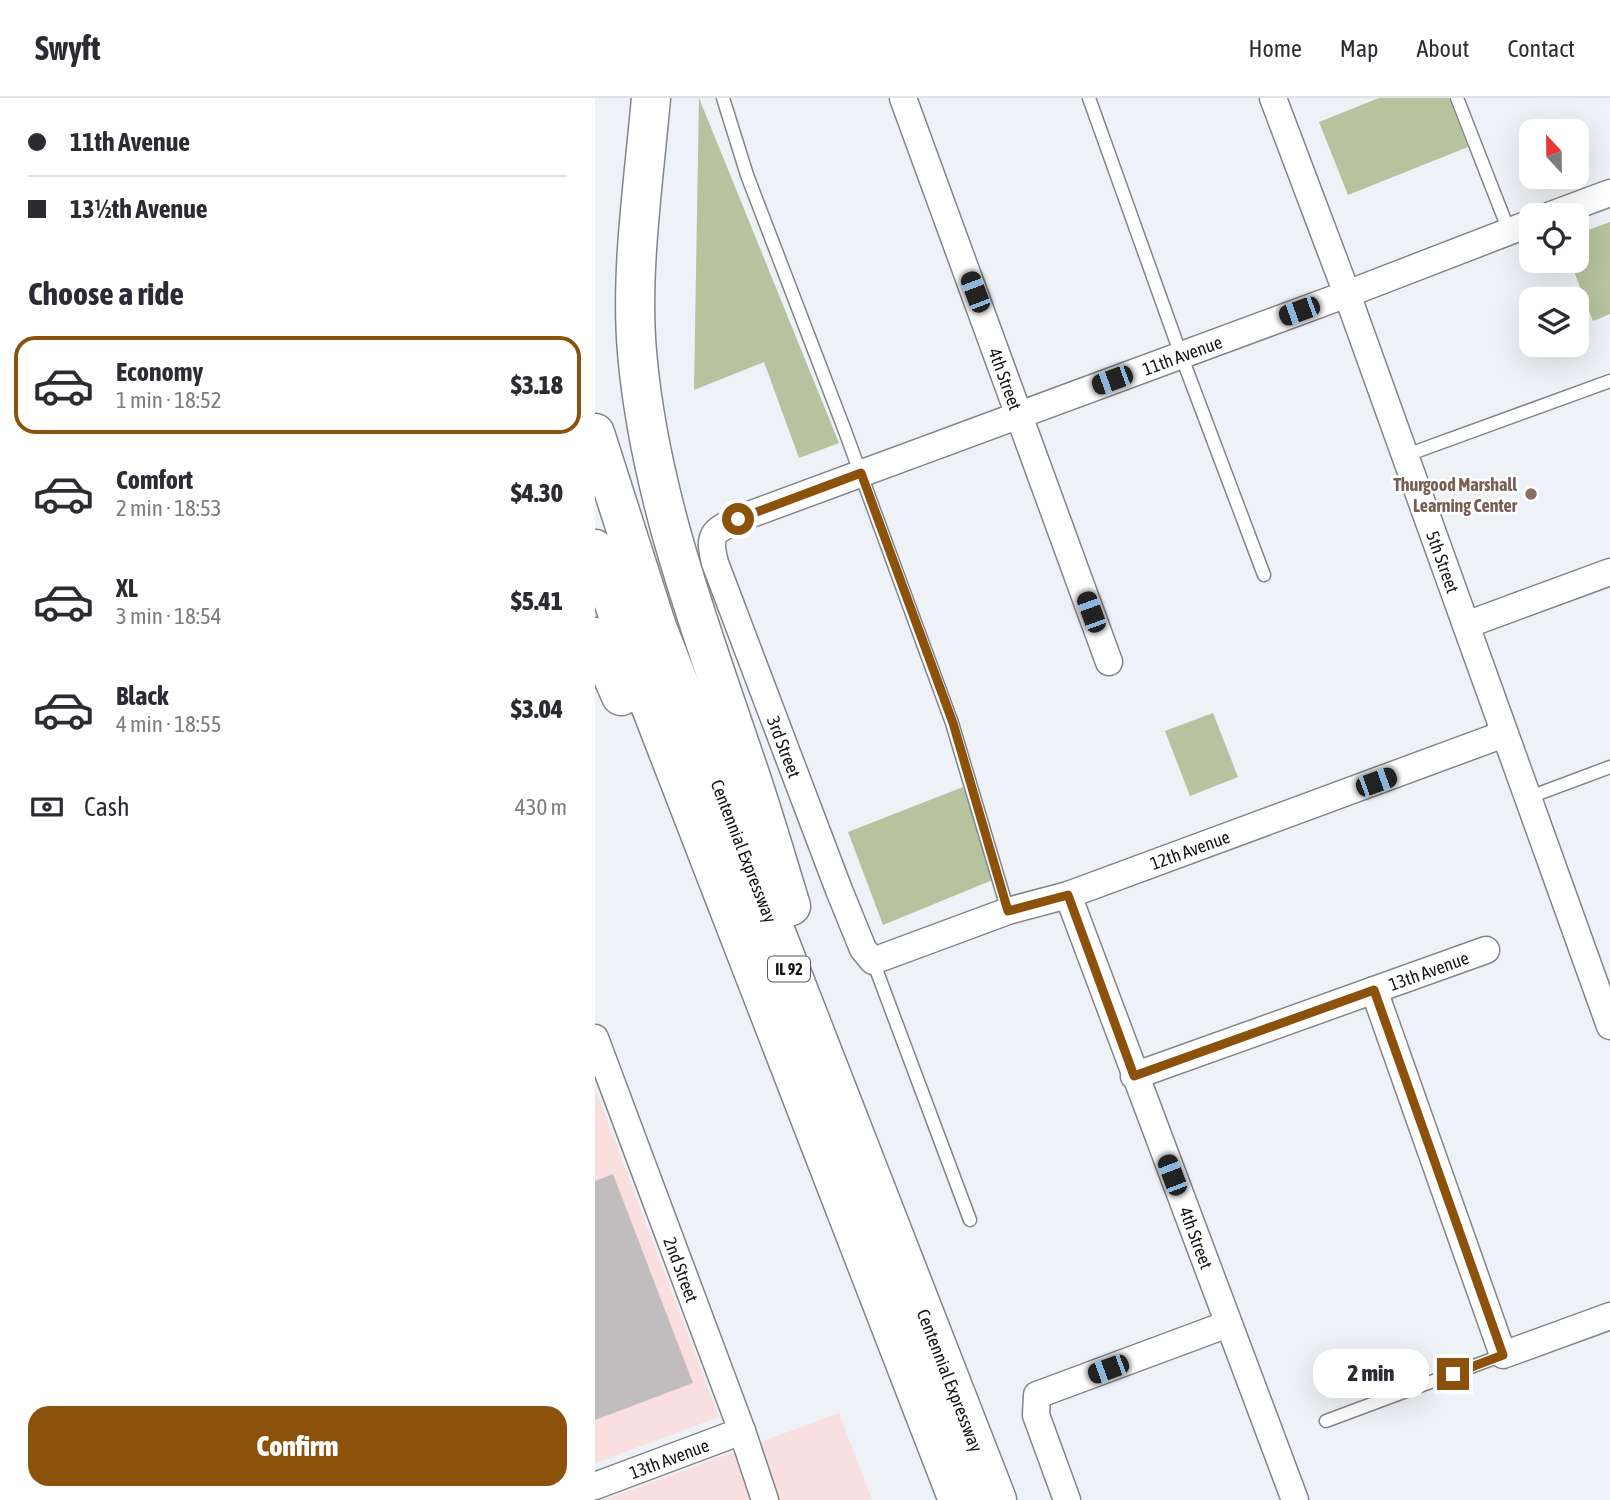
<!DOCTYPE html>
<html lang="en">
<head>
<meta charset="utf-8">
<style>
  :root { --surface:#fff; --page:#f7f7f7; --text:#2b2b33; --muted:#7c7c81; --line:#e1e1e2; --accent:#8c520c }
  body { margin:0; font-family:"Asap Condensed",sans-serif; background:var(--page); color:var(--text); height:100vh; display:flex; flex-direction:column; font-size:26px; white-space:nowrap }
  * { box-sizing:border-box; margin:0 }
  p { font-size:23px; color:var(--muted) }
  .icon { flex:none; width:38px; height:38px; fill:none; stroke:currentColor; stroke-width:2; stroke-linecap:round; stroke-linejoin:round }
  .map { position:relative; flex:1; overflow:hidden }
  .side { display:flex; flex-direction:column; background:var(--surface); width:595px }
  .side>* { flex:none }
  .hud { display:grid; align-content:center; height:154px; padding:0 28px; background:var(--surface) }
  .needle { width:46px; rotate:338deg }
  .fabs { position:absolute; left:924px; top:21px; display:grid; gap:14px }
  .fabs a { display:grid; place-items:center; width:70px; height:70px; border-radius:14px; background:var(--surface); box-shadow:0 7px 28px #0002; font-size:35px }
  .end { position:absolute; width:32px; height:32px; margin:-16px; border:9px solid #8c520c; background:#fff; box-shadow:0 0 0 4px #fff }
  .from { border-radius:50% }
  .bubble { position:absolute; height:49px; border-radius:21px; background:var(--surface); box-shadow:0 7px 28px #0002; font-size:23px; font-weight:800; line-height:49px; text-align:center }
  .car { position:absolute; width:21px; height:42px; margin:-21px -10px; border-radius:9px; box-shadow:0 0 5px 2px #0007; background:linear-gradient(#222 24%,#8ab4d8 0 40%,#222 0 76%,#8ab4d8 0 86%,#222 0) }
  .hud b { display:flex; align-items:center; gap:24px; height:66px; font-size:26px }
  .hud b+b { border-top:2px solid var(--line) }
  .hud i { width:18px; height:18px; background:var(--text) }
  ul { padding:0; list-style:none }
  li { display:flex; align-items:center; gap:21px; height:98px; margin:0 14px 10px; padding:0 14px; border:4px solid transparent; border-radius:21px }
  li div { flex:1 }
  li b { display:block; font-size:26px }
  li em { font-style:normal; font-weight:800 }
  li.on { border-color:var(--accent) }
  li>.icon { width:63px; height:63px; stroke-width:1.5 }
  h2 { padding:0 28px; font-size:32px; line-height:84px }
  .pay { display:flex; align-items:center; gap:18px; height:77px; padding:0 28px; font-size:26px }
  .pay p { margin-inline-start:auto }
  .primary-button { display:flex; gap:14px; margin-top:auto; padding:14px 28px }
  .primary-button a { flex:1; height:80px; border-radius:21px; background:var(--accent); color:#fff; font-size:28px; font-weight:800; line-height:80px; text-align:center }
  header { display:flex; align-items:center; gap:42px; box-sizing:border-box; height:98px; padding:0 35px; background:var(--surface); border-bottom:2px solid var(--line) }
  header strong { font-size:33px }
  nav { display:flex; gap:38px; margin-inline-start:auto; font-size:24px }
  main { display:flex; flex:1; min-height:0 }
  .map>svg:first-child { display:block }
  .industrial { fill:#fadfe1 }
  .green { fill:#b6c39e }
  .building { fill:#c1bcbe }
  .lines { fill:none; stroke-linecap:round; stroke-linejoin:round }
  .service-casing { stroke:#828589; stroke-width:15 }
  .minor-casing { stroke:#828589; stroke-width:29 }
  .motorway-casing { stroke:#828589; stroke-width:41 }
  .service { stroke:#fff; stroke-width:12 }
  .minor { stroke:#fff; stroke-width:26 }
  .motorway { stroke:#fff; stroke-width:38 }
  .route { stroke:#8c520c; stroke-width:9 }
  .education-dot { fill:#8d6e63; stroke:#fff; stroke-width:2.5 }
  .labels { text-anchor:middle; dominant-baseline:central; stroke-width:5; stroke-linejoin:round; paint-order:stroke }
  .shield { fill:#fff; stroke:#5a5b5c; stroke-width:2 }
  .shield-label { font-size:16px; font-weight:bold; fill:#141516 }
  .street-label { font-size:18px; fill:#141516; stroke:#fff }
  .education-label { font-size:18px; font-weight:bold; fill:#785e54; stroke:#fff; text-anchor:end }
</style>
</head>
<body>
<header>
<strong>Swyft</strong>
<nav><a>Home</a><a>Map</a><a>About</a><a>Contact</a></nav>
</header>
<main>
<section class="side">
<div class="hud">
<b><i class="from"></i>11th Avenue</b>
<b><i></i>13½th Avenue</b>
</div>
<h2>Choose a ride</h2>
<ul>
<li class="on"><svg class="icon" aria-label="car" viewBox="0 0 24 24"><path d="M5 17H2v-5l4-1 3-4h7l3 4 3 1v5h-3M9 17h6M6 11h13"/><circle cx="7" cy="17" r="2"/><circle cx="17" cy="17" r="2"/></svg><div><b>Economy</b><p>1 min · 18:52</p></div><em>$3.18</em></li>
<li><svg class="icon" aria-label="car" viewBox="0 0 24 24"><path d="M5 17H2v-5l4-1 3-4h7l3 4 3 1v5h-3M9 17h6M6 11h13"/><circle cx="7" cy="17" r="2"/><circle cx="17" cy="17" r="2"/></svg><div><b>Comfort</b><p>2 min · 18:53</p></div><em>$4.30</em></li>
<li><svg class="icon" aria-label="car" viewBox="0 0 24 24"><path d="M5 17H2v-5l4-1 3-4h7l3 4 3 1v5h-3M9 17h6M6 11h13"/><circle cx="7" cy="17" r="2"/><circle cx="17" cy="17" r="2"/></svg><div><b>XL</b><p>3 min · 18:54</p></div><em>$5.41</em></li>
<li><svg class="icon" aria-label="car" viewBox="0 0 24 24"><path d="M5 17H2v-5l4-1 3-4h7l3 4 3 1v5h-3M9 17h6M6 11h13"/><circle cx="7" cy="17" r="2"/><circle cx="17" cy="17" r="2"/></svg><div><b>Black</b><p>4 min · 18:55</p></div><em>$3.04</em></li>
</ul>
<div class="pay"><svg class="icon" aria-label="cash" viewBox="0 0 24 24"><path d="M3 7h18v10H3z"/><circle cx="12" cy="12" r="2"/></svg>Cash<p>430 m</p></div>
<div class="primary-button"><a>Confirm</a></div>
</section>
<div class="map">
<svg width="1015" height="1402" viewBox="0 0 1015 1402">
  <rect width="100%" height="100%" fill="#eef1f5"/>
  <path class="industrial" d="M 0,990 L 124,1319 L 0,1365 Z
    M 244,1315 L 277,1402 L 9,1402 Z"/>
  <path class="green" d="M 104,0 L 244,345 L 204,360 L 169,264 L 99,292 Z
    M 784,0 L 854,0 L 873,49 L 753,97 L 724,24 Z
    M 1015,124 L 1015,216 L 998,223 L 975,163 L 982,163 L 982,136 Z
    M 618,615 L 643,679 L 595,698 L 570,633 Z
    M 368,689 L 400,781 L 288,827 L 253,734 Z"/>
  <path class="building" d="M 18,1076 L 98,1285 L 0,1322 L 0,1083 Z"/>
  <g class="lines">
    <g class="service-casing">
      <path id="service" d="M 128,0 L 152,77 L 250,333 L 357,625 L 413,813
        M 494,0 L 586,257 L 669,477
        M 862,0 L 914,133
        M 809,358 L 1015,283
        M 932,700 L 1015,669
        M 278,863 L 375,1122
        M 731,1323 L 908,1257"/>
    </g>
    <g class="minor-casing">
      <g id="minor">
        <path id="s1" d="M 308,0 L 514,564"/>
        <path id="s2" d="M 678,0 L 752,196 L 1015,928"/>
        <path d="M 956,117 L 1015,95"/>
        <path d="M 871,527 L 1015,474"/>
        <path id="s3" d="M 909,636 L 473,797 L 413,813 L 278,863 L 268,851 L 244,792 L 120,465 C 113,436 117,434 143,421 L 752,196 L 936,125"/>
        <path id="s4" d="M 473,797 L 700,1402"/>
        <path d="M 779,892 L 908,1257 L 1015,1218"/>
        <path id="s5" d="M 0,940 L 147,1333 L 170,1402"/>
        <path id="s6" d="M 539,978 L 891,852"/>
        <path id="s7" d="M 0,1388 L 147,1333"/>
        <path d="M 472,1402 L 441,1317 L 442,1297 L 633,1226"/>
      </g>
    </g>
    <g class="motorway-casing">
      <g id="motorway">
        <path d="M 56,0 C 49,81 35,173 42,254 C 54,395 105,528 150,662 C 167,710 181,760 196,808"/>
        <path id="s8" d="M 0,335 L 62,529 L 402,1402"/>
        <path d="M 0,451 L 48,589 L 363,1402"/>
        <path d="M 0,539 L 26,598"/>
      </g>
    </g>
    <use href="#service" class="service"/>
    <use href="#minor" class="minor"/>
    <use href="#motorway" class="motorway"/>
  </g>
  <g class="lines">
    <path class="route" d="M 143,421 L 266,375 L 358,625 L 413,813 L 473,797 L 539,978 L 779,892 L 908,1257 L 858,1276"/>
  </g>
  <circle class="education-dot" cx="936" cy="396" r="7"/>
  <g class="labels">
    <rect class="shield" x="173" y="858.5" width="42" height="25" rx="5"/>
    <g class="shield-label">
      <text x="194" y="871">IL 92</text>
    </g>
    <g class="street-label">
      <text stroke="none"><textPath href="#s3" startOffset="1631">11th Avenue</textPath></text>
      <text stroke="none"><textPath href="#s1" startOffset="299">4th Street</textPath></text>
      <text stroke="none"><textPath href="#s2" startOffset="494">5th Street</textPath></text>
      <text transform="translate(189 649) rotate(69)">3rd Street</text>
      <text transform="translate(595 752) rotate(-20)">12th Avenue</text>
      <text stroke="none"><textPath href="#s8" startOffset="444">Centennial Expressway</textPath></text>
      <text stroke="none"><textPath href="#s6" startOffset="313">13th Avenue</textPath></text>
      <text stroke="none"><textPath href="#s4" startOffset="366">4th Street</textPath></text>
      <text stroke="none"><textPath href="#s5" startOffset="247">2nd Street</textPath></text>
      <text stroke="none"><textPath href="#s8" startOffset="1012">Centennial Expressway</textPath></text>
      <text stroke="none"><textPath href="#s7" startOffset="79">13th Avenue</textPath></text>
    </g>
    <g class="education-label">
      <text x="922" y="386">Thurgood Marshall<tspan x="922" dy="21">Learning Center</tspan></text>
    </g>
  </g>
</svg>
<div class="fabs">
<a><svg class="needle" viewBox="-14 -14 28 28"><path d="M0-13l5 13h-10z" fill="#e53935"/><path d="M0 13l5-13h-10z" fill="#7c7c81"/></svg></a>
<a><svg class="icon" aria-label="locate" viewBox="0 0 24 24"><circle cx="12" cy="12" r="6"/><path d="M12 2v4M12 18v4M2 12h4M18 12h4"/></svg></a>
<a><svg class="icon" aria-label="layers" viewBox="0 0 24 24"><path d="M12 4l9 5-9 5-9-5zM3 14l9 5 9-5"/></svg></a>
</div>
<i class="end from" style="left:143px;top:421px"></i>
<i class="end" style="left:858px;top:1276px"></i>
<div class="bubble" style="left:718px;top:1251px;width:116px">2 min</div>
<i class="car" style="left:380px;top:194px;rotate:339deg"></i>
<i class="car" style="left:704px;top:213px;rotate:250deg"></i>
<i class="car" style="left:517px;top:282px;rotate:250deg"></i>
<i class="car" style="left:496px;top:514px;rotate:340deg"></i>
<i class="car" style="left:781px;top:684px;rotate:70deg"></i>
<i class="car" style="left:577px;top:1077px;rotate:339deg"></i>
<i class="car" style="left:513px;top:1271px;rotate:250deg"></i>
</div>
</main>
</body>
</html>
